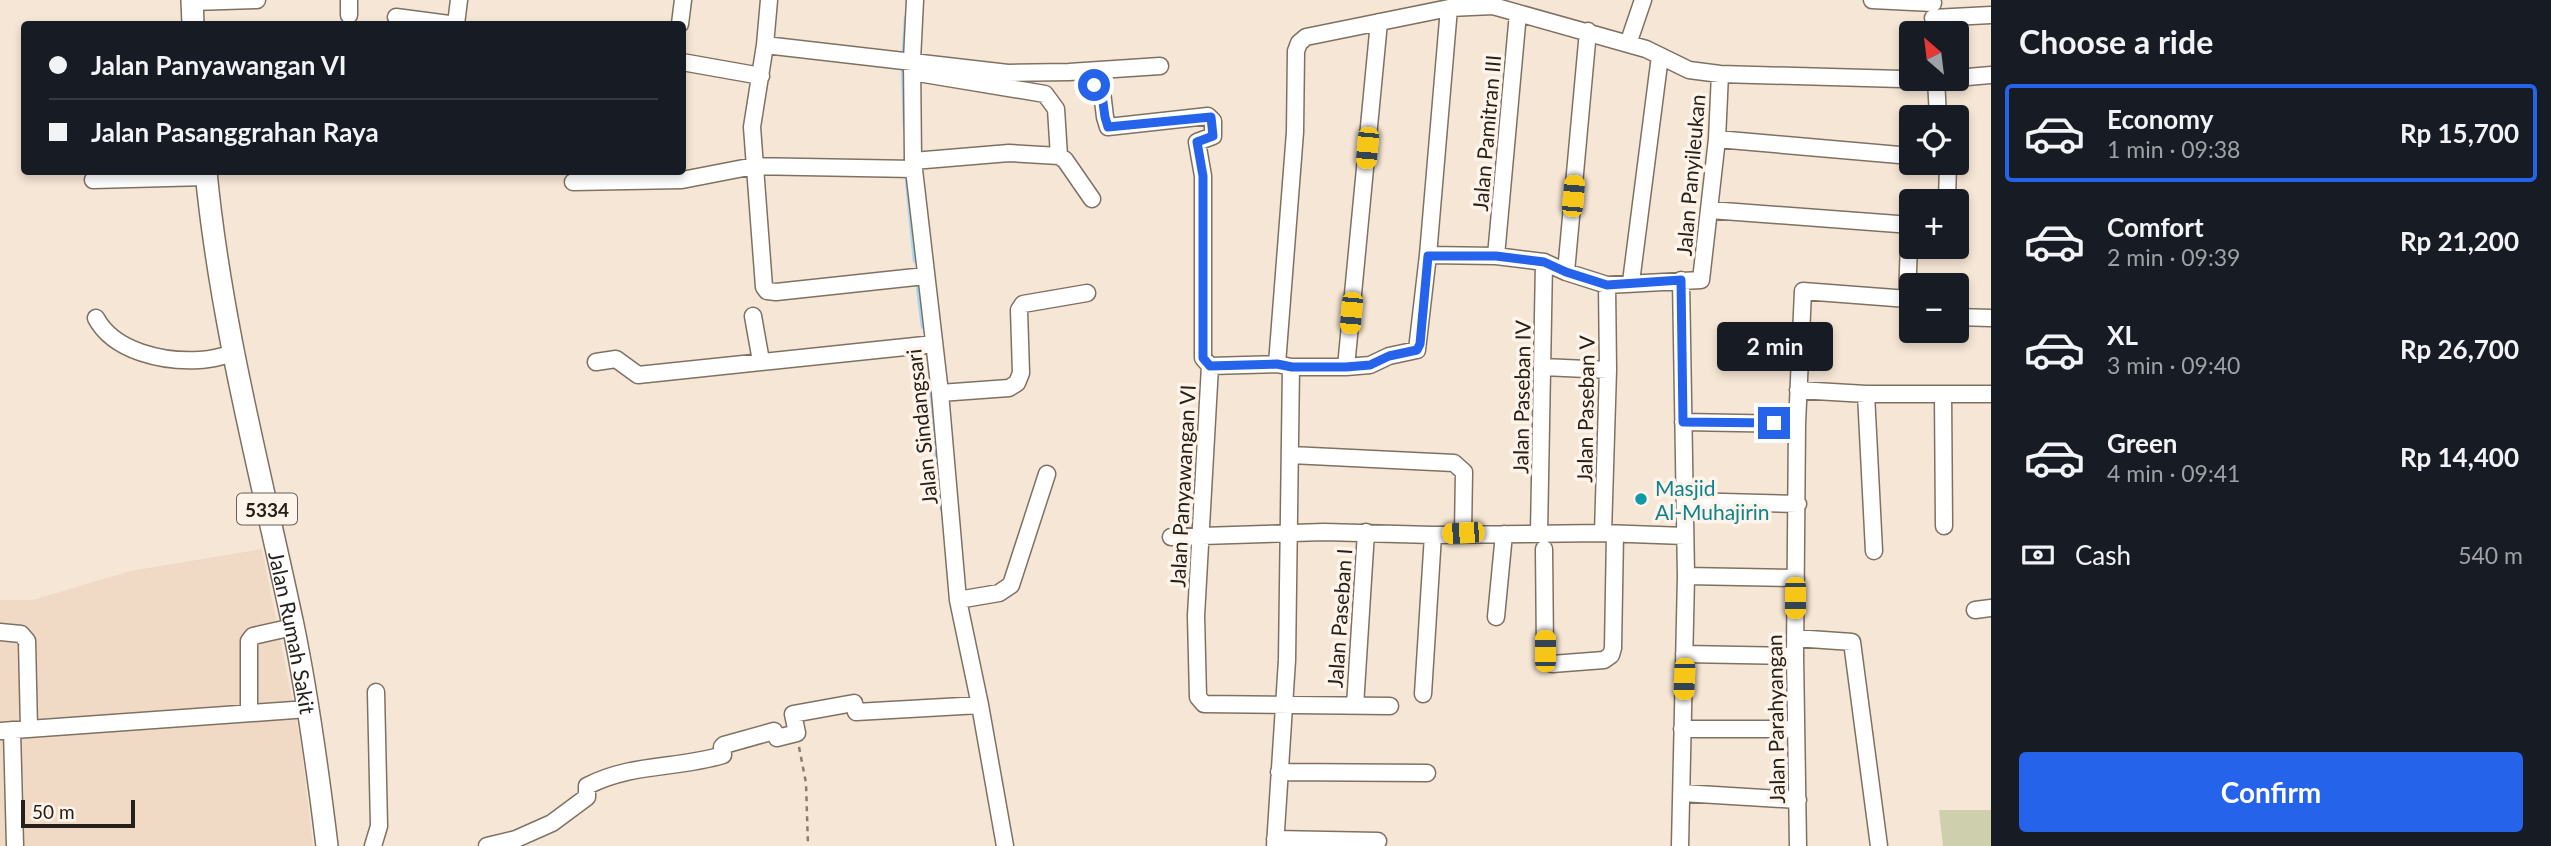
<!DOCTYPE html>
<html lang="en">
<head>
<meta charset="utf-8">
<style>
  :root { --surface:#171b24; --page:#20242c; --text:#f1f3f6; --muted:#9ea1a6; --line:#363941; --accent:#2563eb }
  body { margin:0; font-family:Lato,sans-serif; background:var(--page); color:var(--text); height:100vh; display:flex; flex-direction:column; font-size:26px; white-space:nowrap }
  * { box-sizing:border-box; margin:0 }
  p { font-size:23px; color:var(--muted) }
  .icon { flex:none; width:38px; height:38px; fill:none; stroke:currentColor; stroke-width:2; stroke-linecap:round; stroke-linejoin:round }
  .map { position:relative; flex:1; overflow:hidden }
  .side { display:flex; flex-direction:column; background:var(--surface); width:560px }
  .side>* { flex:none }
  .top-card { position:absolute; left:21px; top:21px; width:665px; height:154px; border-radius:7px; box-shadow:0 4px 10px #0003; display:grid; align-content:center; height:154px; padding:0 28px; background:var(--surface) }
  .needle { width:46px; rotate:332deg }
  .buttons { position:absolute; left:1899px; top:21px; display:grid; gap:14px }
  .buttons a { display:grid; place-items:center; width:70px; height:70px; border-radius:7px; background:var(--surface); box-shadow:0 4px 10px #0003; font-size:35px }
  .scale { position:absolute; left:21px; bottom:18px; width:114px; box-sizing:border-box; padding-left:7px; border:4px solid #26201a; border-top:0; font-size:19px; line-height:24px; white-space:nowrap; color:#26201a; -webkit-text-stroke:5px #fef4ea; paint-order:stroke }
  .end { position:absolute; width:32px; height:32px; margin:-16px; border:9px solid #2563eb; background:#fff; box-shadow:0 0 0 4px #fff }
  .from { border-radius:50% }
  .bubble { position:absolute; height:49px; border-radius:7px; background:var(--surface); box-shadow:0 4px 10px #0003; font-size:23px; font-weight:700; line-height:49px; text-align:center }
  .car { position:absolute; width:21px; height:42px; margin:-21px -10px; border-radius:9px; box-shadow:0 0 5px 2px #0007; background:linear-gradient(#f5c518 24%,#345 0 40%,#f5c518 0 76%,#345 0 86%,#f5c518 0) }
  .top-card b { display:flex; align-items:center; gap:24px; height:66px; font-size:26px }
  .top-card b+b { border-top:2px solid var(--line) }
  .top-card i { width:18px; height:18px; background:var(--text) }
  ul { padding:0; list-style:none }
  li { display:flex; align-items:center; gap:21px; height:98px; margin:0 14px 10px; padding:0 14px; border:4px solid transparent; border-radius:7px }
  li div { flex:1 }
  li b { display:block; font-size:26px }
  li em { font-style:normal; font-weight:700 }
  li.selected { border-color:var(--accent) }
  li>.icon { width:63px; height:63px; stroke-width:1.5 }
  h2 { padding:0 28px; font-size:32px; line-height:84px }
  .pay { display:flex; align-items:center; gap:18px; height:77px; padding:0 28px; font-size:26px }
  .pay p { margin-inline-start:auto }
  .button { display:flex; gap:14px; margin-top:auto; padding:14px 28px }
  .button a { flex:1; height:80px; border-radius:7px; background:var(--accent); color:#fff; font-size:28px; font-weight:700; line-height:80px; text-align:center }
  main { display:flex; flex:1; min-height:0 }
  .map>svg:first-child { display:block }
  .built { fill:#f0dac5 }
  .green { fill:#cdcfad }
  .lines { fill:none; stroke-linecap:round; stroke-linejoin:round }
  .stream { stroke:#a2d8f4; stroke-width:4.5 }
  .minor-casing { stroke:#7f7162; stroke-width:19 }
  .major-casing { stroke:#7f7162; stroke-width:24 }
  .path { stroke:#877d71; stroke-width:2.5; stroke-dasharray:5 5; stroke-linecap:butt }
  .minor { stroke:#fff; stroke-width:16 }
  .major { stroke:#fff; stroke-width:21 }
  .route { stroke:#2563eb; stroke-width:9 }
  .culture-dot { fill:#0f9aa8; stroke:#fef4ea; stroke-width:2.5 }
  .labels { text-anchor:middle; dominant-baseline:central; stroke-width:7; stroke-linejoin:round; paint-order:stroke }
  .shield { fill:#fef4ea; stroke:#676058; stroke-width:2 }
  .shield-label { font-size:19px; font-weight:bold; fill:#26201a }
  .street-label { font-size:21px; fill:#26201a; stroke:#fef4ea }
  .culture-label { font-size:21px; fill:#0d838f; stroke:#fef4ea; text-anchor:start }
</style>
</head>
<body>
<main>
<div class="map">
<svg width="1991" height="846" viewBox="0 0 1991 846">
  <rect width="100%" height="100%" fill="#f6e6d5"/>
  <path class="built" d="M 262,549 L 301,743 L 313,846 L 0,846 L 0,600 L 33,600 L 130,571 Z"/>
  <path class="green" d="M 1939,810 L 1991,810 L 1991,846 L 1943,846 Z"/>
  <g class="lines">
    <path class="stream" d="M 905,128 L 903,65 L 906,18
      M 907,180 L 915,261
      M 918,287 L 923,327
      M 930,388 L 942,509"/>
    <g class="minor-casing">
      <path id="minor" d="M 769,0 L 765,45 L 752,127 L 764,287 L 767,291 L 776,292 L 925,276
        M 915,0 L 912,60 L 913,161 L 940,393 L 958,600 L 980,705 L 1005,846
        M 1872,0 L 1933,3
        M 192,2 L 257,0
        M 349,15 L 349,0
        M 396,17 L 449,24
        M 1933,18 L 1991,15
        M 456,24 L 459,0
        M 680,24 L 683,0
        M 1628,44 L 1643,0
        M 765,45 L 1008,73 L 1069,72 L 1160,66
        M 682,62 L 761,76
        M 1093,71 L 1094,85 L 1101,88 L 1102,92 L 1105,117 L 1108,127 L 1208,116 L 1213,121 L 1213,136 L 1197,142 L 1203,176 L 1203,358 L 1210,366 L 1196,616 L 1198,697 L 1204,704 L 1390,706
        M 912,72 L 1045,94 L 1056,109 L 1059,156
        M 1956,78 L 1991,75
        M 1936,79 L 1938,117
        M 1717,139 L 1911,156
        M 913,161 L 1009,153 L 1059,156 L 1065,160 L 1092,199
        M 93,180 L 206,177
        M 573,182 L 682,180 L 754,166 L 914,169
        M 1947,201 L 1948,163
        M 1710,210 L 1911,225
        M 1910,225 C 1910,244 1904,302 1911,316
        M 1428,255 L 1496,256 L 1544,262 L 1566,272 L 1607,285 L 1701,280 L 1717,139 L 1720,74
        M 1496,256 L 1518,13
        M 1566,272 L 1588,31
        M 1631,282 L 1660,56
        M 753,316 L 761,361
        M 1956,317 L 1991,318
        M 96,318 C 114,352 164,362 199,360 C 210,360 221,356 232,354
        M 596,362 L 616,359 L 638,375 L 934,344
        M 1277,364 L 1295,132 L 1296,51 L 1299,43 L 1306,37 L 1449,8 L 1493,6 L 1646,49 L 1689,70 L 1720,74 L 1936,80 L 1953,79
        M 1210,366 L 1277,364 L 1291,367 L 1346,367 L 1370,365 L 1389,356 L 1417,350 L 1428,255 L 1449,8
        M 1346,367 L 1379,22
        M 1543,367 L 1608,370
        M 1798,390 L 1866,394 L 1991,394
        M 940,393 L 1009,388 L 1017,383 L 1021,373 L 1019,310 L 1023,304 L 1087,293
        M 1866,394 L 1874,551
        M 1943,394 L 1944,526
        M 1683,422 L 1797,424
        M 1291,455 L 1454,463 L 1464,472 L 1463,533
        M 1685,501 L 1798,504
        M 1539,533 L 1544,262
        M 1603,533 L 1608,370 L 1607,285
        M 1171,537 L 1324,532 L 1433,535 L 1603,533 L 1685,536
        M 1544,549 L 1545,651 L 1547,659 L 1552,664 L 1604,660 L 1611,655 L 1613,648 L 1615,534
        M 1686,576 L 1796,578
        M 958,600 L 999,593 L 1011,585 L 1047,474
        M 1975,610 L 1991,608
        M 1496,617 L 1504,534
        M 0,632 L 21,634 L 27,641 L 29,729
        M 1795,638 L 1852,642 L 1879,846
        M 1684,654 L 1795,656
        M 1423,694 L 1433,535
        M 1355,706 L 1366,532
        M 249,713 L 249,641 L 253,636 L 293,627
        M 1682,729 L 1796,729
        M 12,730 L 15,846
        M 0,731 L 308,709
        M 1279,772 L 1427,773
        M 1682,793 L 1798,800
        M 1275,839 L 1378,841
        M 373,846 L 379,826 L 376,692
        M 487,846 L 516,839 L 552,823 L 587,797 L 587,786 C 631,763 677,769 723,755 L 722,747 L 724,745 L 774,731 L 777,738 L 797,733 L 793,714 L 854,703 L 856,712 L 980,705
        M 1275,846 L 1287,660 L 1291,367
        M 1680,846 L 1686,576 L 1681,280
        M 1798,846 L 1795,656 L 1797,424 L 1803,291 L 1908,299"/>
    </g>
    <g class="major-casing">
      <g id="major">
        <path d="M 192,0 L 193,24"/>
        <path id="s1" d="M 206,172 C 221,326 261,474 293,625 C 308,698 318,772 327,846"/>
      </g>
    </g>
    <path class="path" d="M 799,747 L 806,783 L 808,846"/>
    <use href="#minor" class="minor"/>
    <use href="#major" class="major"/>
  </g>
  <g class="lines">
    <path class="route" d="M 1094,85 L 1101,88 L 1105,117 L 1108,127 L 1211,117 L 1213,136 L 1197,142 L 1203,176 L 1203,358 L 1210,366 L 1277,364 L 1292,367 L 1346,367 L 1370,365 L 1389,356 L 1417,350 L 1420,344 L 1428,256 L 1496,256 L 1544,262 L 1566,272 L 1607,285 L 1681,280 L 1683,422 L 1774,423"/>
  </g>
  <circle class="culture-dot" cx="1641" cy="499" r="7"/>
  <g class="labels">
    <rect class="shield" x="237" y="493.5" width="60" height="31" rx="5"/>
    <g class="shield-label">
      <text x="267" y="509">5334</text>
    </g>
    <g class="street-label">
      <text transform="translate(1486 133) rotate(-85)">Jalan Pamitran III</text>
      <text transform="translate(1690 175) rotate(-85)">Jalan Panyileukan</text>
      <text transform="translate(1521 397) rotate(-89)">Jalan Paseban IV</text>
      <text transform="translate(1585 409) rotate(-89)">Jalan Paseban V</text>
      <text transform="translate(921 427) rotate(-96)">Jalan Sindangsari</text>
      <text transform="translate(1182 486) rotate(-87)">Jalan Panyawangan VI</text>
      <text transform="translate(1339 618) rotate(-86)">Jalan Paseban I</text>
      <text stroke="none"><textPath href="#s1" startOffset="469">Jalan Rumah Sakit</textPath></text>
      <text transform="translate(1775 719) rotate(-91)">Jalan Parahyangan</text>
    </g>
    <g class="culture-label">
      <text x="1655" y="487">Masjid<tspan x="1655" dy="24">Al-Muhajirin</tspan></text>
    </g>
  </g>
</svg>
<div class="buttons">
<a><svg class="needle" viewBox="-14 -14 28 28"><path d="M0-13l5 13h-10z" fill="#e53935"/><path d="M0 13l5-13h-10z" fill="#9ea1a6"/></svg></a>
<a><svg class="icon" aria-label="locate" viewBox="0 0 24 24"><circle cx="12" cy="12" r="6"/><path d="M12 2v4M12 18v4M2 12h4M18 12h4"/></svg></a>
<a>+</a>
<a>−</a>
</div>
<div class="scale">50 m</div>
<i class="end from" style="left:1094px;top:85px"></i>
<i class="end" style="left:1774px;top:423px"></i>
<div class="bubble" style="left:1717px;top:322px;width:116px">2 min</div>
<i class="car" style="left:1367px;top:148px;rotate:185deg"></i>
<i class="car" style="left:1573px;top:196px;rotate:5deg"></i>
<i class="car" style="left:1351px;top:313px;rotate:185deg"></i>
<i class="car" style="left:1463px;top:533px;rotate:267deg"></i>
<i class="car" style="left:1795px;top:598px;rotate:180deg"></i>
<i class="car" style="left:1545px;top:651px;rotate:0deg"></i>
<i class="car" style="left:1684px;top:679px;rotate:182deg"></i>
<div class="top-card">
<b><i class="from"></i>Jalan Panyawangan VI</b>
<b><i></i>Jalan Pasanggrahan Raya</b>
</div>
</div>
<section class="side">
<h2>Choose a ride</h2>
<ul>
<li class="selected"><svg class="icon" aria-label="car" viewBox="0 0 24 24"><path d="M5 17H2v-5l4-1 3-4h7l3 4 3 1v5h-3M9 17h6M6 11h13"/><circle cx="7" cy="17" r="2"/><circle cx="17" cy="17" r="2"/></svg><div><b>Economy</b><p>1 min · 09:38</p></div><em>Rp 15,700</em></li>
<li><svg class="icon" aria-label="car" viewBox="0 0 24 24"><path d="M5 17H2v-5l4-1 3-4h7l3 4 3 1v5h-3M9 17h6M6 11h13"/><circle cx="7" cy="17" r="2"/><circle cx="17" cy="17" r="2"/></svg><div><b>Comfort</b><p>2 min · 09:39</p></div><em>Rp 21,200</em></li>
<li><svg class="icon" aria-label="car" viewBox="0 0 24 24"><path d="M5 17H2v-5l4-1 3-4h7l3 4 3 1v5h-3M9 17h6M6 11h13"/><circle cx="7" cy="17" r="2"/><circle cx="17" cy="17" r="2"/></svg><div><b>XL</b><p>3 min · 09:40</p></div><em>Rp 26,700</em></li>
<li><svg class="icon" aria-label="car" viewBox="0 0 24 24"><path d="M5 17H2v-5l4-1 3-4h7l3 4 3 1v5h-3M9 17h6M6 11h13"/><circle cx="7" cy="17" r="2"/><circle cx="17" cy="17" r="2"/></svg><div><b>Green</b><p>4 min · 09:41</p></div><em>Rp 14,400</em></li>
</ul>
<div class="pay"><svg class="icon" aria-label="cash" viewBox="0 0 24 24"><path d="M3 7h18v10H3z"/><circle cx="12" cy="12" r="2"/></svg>Cash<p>540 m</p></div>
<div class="button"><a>Confirm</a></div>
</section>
</main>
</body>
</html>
